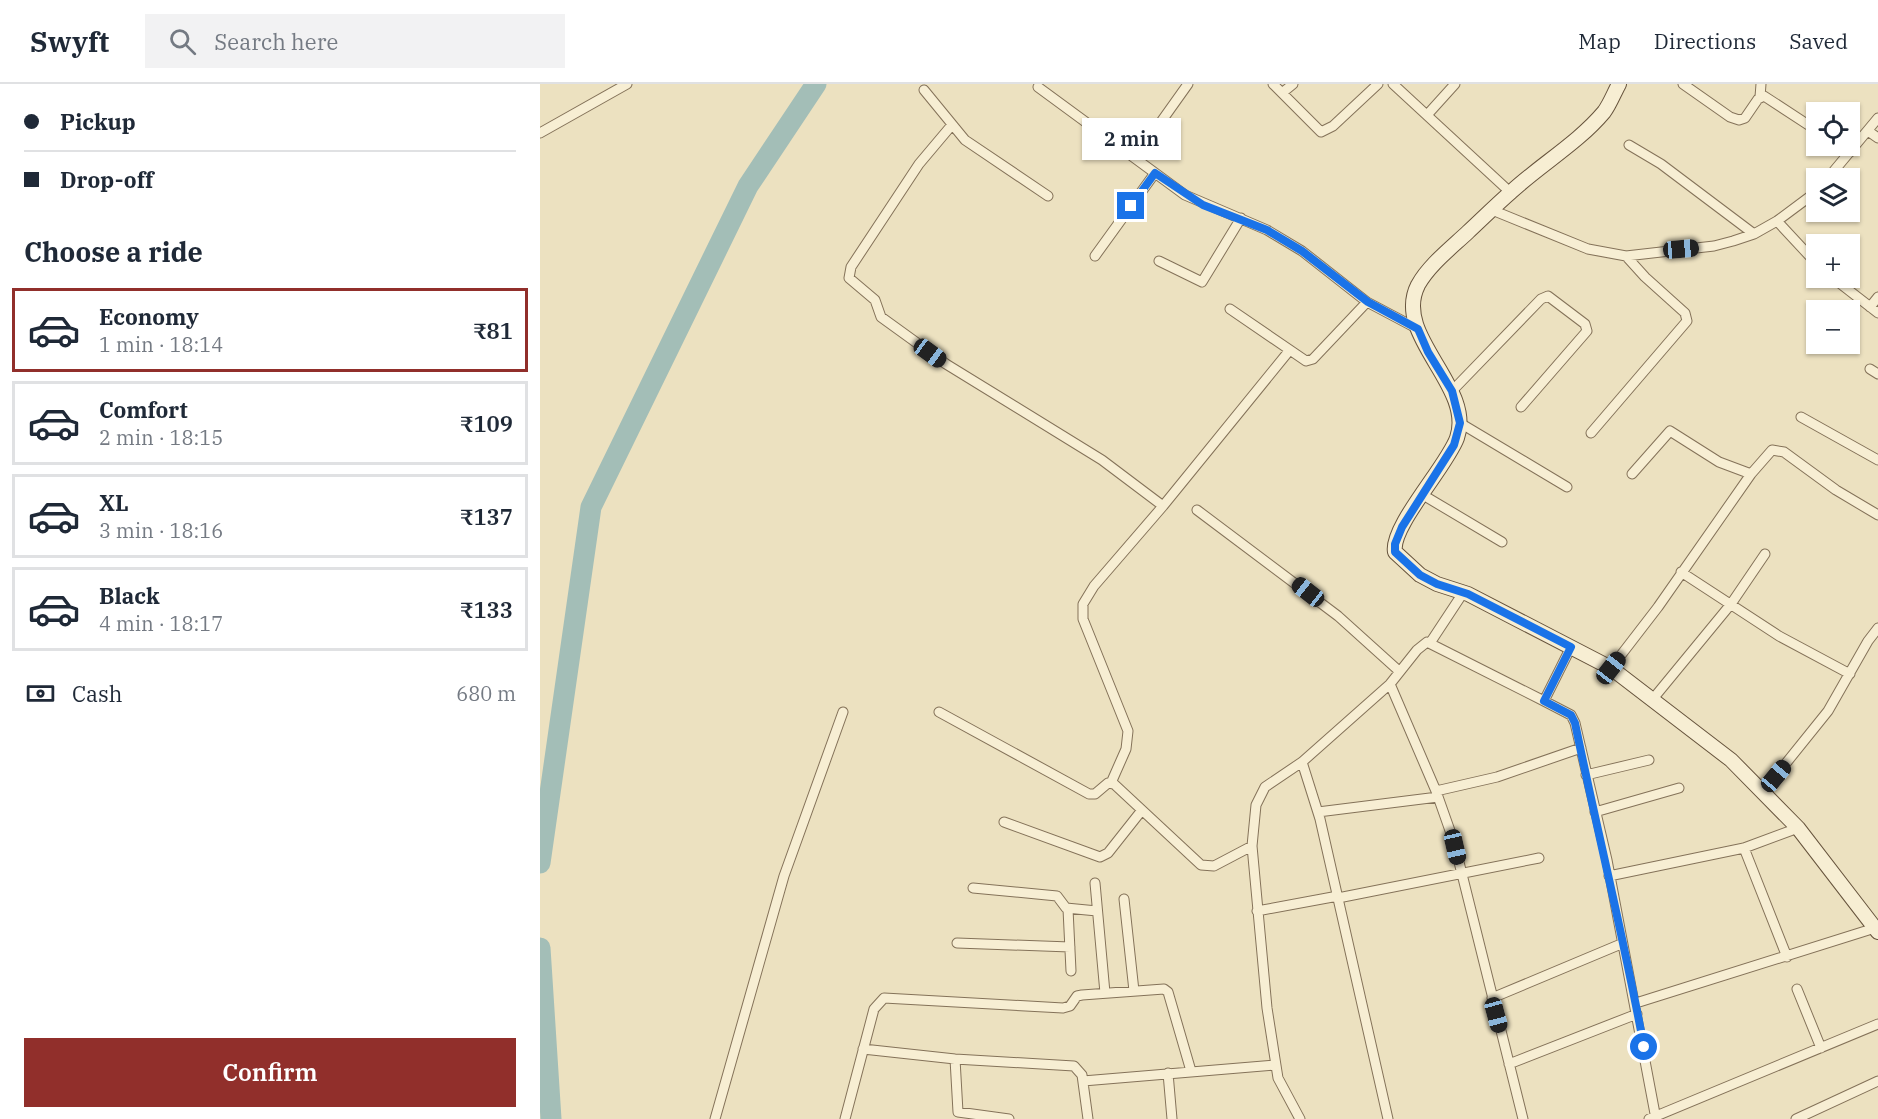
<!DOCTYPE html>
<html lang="en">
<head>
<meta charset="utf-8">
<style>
  :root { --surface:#fff; --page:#f2f2f3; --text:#1f2937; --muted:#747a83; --line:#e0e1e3; --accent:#912f2b }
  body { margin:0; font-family:"IBM Plex Serif",serif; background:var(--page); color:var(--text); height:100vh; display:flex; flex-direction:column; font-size:22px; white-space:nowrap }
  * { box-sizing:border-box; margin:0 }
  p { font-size:20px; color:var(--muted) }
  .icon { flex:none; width:33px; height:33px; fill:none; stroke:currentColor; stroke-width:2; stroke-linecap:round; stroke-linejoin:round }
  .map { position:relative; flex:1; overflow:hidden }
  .sheet { display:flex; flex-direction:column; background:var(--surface); width:540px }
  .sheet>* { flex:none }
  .guide { display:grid; align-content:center; height:132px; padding:0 24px; background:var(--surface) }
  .tools { position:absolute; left:1266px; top:18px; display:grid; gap:12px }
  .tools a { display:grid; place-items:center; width:54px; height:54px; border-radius:0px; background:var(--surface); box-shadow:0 2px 4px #0004; font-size:30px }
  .end { position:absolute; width:27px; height:27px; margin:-14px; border:8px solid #1a73e8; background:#fff; box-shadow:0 0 0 3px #fff }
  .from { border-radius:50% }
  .bubble { position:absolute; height:42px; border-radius:0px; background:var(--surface); box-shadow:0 2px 4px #0004; font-size:20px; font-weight:600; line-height:42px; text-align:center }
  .car { position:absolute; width:18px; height:36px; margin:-18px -9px; border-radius:8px; box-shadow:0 0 4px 2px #0007; background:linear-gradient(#222 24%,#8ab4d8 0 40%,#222 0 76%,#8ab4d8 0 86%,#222 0) }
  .guide b { display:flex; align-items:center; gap:21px; height:57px; font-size:22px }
  .guide b+b { border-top:2px solid var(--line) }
  .guide i { width:15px; height:15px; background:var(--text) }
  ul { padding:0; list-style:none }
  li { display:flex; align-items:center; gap:18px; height:84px; margin:0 12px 9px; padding:0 12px; border:3px solid var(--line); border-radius:0px }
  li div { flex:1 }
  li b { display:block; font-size:22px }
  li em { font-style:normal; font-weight:600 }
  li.current { border-color:var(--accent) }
  li>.icon { width:54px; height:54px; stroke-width:1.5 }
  h2 { padding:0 24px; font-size:27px; line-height:72px }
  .pay { display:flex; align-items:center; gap:15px; height:66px; padding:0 24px; font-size:22px }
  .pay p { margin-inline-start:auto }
  .cta { display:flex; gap:12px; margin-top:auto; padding:12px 24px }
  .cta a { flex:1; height:69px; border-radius:0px; background:var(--accent); color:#fff; font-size:24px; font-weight:600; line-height:69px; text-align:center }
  header { display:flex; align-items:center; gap:36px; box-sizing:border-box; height:84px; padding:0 30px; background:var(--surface); border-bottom:2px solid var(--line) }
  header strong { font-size:28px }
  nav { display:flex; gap:33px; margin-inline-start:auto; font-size:21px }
  .search { width:420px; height:54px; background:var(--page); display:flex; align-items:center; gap:15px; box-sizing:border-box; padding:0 21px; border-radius:0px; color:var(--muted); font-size:22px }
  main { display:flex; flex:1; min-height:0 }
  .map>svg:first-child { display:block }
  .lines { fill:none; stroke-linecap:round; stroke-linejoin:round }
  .river { stroke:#a3beb7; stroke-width:21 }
  .street-casing { stroke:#847259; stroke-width:11 }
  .secondary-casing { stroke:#66533c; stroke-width:16 }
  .street { stroke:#f7eed3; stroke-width:9 }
  .secondary { stroke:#f7eed3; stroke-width:14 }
  .route { stroke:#1a73e8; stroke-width:8 }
</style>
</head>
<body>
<header>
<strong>Swyft</strong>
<div class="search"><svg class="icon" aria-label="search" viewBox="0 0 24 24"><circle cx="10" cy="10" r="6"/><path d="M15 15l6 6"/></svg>Search here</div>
<nav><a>Map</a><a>Directions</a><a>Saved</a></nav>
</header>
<main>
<section class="sheet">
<div class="guide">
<b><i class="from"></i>Pickup</b>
<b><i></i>Drop-off</b>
</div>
<h2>Choose a ride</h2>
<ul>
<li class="current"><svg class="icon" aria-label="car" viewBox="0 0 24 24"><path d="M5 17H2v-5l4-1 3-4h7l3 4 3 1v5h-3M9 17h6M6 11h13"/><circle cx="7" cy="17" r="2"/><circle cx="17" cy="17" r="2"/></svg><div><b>Economy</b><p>1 min · 18:14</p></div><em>₹81</em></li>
<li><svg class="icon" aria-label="car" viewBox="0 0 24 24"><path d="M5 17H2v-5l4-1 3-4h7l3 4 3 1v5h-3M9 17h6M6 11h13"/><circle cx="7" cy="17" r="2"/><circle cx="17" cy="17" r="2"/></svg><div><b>Comfort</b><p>2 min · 18:15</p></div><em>₹109</em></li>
<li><svg class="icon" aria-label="car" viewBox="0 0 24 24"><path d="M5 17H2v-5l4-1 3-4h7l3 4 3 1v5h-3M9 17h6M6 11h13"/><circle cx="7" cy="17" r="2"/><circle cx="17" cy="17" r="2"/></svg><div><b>XL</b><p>3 min · 18:16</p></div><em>₹137</em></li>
<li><svg class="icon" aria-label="car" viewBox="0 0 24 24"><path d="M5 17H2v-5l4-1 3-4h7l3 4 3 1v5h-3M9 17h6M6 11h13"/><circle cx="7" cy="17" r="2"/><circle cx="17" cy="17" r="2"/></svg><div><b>Black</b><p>4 min · 18:17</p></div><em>₹133</em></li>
</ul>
<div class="pay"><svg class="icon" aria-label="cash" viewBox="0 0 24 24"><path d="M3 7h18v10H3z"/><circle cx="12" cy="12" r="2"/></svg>Cash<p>680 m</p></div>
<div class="cta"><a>Confirm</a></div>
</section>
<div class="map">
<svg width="1338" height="1035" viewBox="0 0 1338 1035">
  <rect width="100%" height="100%" fill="#ece1c0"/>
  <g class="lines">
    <path class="river" d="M 0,779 L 51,423 L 208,102 L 276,0
      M 0,864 L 11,1035"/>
    <g class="street-casing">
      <path id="street" d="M 733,0 L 781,48 L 793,42 L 838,0
        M 853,0 L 970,108
        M 1143,0 L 1190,33 L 1199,36 L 1205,34 L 1218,15 L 1224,12 L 1276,46
        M 498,3 L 645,111 L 727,146 L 762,167 L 827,218 L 878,245
        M 384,6 L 425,56 L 508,112
        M 742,9 L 753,0
        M 1220,13 L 1221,0
        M 887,31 L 915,0
        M 411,42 L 379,80 L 311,183 L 309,194 L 335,216 L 341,233 L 406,280 L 562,376 L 623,422
        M 1328,47 L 1338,54
        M 0,49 L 87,0
        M 1089,61 L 1121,80 L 1214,150
        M 1299,62 L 1310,68
        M 596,73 L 648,0
        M 1288,94 L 1338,34
        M 952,126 L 1048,165 L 1086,172 L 1174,162 L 1193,157 L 1214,150 L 1237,137 L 1276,108
        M 1237,137 L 1276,179
        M 555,172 L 615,89
        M 619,177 L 662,198 L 701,134
        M 1293,194 L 1338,229
        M 1330,223 L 1338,213
        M 690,225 L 766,277 L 773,275 L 827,218
        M 1330,285 L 1338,290
        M 912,307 L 1001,215 L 1008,212 L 1045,240 L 1047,247 L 981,323
        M 1261,333 L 1338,376
        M 920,339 L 1027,403
        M 1051,349 L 1147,237 L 1145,229 L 1105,193 L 1086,172
        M 1092,390 L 1130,347 L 1179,378 L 1211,390
        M 883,411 L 962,458
        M 657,426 L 798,532 L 859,587
        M 1141,488 L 1239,552 L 1310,590
        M 890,559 L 923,509
        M 1031,563 L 1004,617 L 1031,631 L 1035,639 L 1067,776 L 1116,1035
        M 1071,584 L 1118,523 L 1211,390 L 1232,366 L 1244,368 L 1296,406 L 1338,431
        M 850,600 L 896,707 L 914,758 L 983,1035
        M 1112,616 L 1191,520 L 1225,470
        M 399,628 L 549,710 L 555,710 L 568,699 L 574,700 L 661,781 L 674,782 L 712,762
        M 762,678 L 780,735 L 848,1035
        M 1046,691 L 1109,676
        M 571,699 L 586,665 L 588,647 L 543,535 L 543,520 L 554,502 L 623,422 L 749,267
        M 896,707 L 957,693 L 1041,664
        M 1222,709 L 1288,627 L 1328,557 L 1338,544
        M 778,728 L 898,713
        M 1055,728 L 1139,704
        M 464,738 L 560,773 L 568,769 L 602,726
        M 1204,764 L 1247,873
        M 1069,792 L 1204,764 L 1258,744
        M 555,799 L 565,909
        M 433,804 L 517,812 L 526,824 L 557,827
        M 798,814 L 999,774
        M 584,815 L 594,907
        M 528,825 L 531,887
        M 717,827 L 798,812
        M 417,859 L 530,863
        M 1257,905 L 1281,964
        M 952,914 L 1081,860
        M 1096,919 L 1335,844
        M 323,965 L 415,975 L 534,982 L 542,991 L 548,1035
        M 415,975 L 418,1028 L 469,1035
        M 969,980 L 1097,930
        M 628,989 L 632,1035
        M 543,997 L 735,981
        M 175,1035 L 244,792 L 303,628
        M 305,1035 L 334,925 L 344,914 L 523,924 L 530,922 L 537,912 L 542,911 L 624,905 L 628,908 L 651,987
        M 760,1035 L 738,994 L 727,924 L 712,762 L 716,721 L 725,703 L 762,678 L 850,600 L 877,566 L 887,558 L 1004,617
        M 1109,1035 L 1338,940
        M 1256,1035 L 1338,997"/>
    </g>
    <g class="secondary-casing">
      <path id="secondary" d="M 1079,0 C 1074,9 1070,20 1064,28 C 1038,59 1000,81 971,108 C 956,121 942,135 928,148 C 911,164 889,181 878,201 C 852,252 935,302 917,354 C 907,382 850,443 855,468 L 880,491 L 897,500 L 928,510 L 1071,584 L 1191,676 L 1258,744 L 1338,848"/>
    </g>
    <use href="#street" class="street"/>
    <use href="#secondary" class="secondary"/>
  </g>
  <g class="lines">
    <path class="route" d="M 591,122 L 615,89 L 663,121 L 727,146 L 762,167 L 828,218 L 878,245 L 888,268 L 912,307 L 920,339 L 914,361 L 862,443 L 855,460 L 855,468 L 880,491 L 897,500 L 928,510 L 1031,563 L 1004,617 L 1031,631 L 1035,639 C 1057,747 1084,854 1104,963"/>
  </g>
</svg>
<div class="tools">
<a><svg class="icon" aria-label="locate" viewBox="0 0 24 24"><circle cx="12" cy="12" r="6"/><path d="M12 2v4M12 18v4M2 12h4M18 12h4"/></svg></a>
<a><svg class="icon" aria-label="layers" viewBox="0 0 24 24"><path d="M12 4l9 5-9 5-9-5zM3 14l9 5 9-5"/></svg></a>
<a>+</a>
<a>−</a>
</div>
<i class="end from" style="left:1104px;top:963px"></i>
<i class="end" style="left:591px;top:122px"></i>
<div class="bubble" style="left:542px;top:34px;width:99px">2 min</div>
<i class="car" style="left:1141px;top:165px;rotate:85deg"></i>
<i class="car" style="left:390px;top:269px;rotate:126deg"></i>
<i class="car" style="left:768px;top:508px;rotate:308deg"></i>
<i class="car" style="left:1071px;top:584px;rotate:38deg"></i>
<i class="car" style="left:1236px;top:692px;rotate:40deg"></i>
<i class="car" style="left:915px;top:763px;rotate:167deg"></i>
<i class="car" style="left:956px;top:931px;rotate:165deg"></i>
</div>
</main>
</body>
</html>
